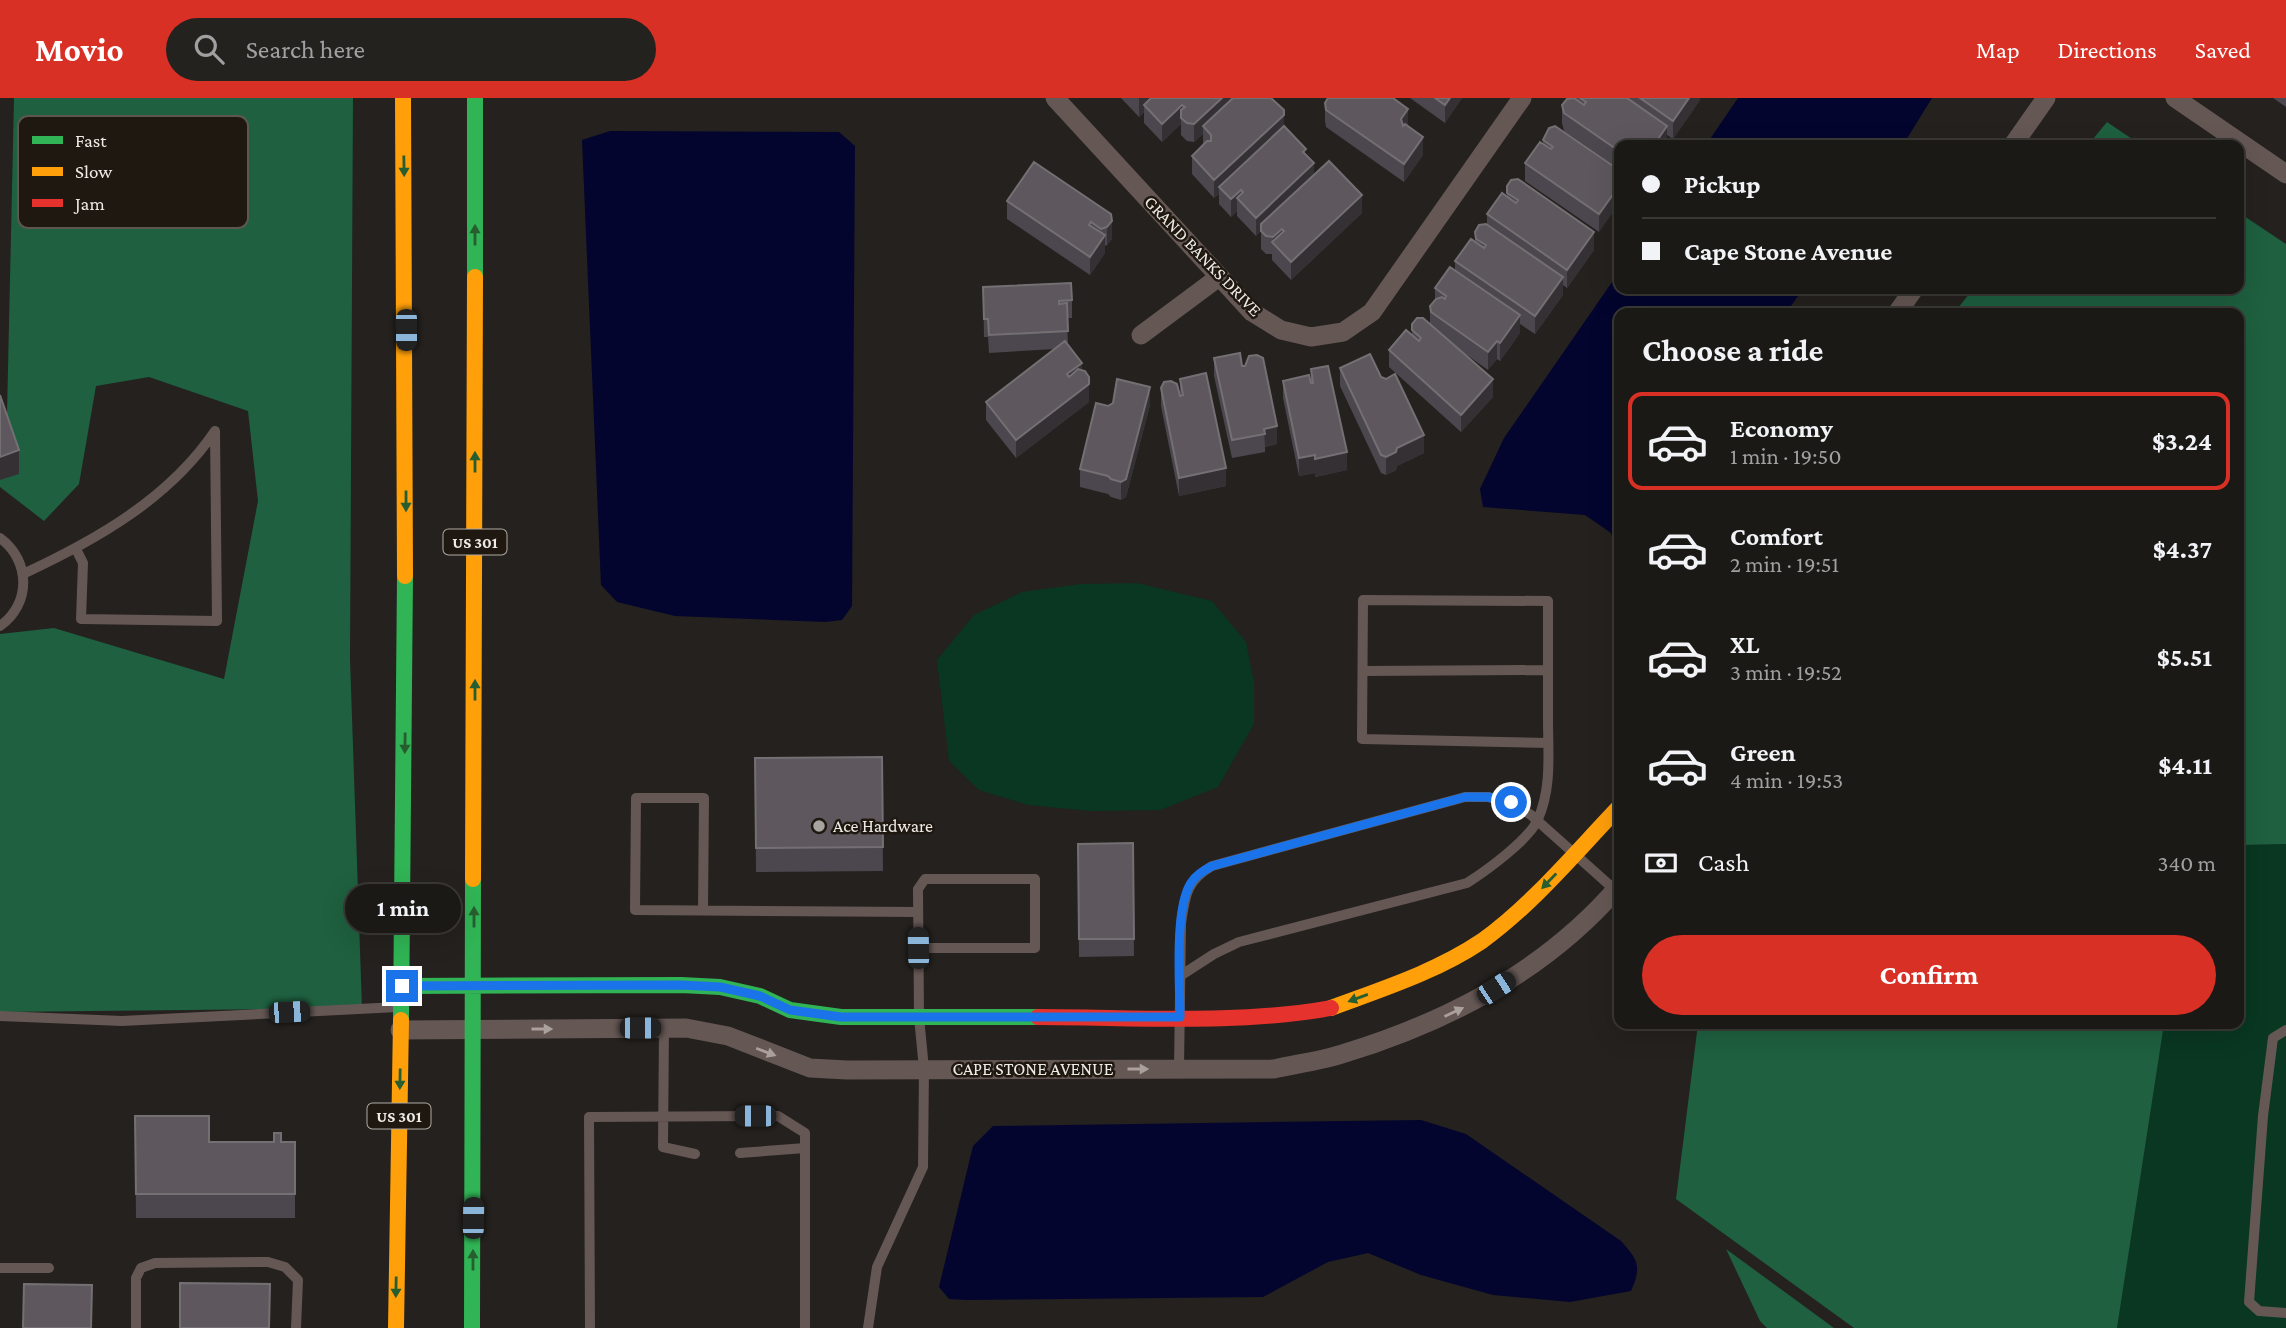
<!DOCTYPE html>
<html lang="en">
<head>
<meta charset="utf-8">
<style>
  :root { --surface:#1b1916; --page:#24221f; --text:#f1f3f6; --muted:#a0a0a1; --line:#393835; --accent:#d93025 }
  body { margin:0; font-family:"Crimson Pro",serif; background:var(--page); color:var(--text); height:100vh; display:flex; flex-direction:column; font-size:26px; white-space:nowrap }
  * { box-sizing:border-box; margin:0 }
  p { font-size:23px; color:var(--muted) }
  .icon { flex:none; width:38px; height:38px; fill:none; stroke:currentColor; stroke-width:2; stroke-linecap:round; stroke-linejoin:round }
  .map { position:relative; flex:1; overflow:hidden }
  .sheet { position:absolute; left:1614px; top:210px; width:630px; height:721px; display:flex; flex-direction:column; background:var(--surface); border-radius:14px; box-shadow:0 7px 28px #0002,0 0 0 2px var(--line) }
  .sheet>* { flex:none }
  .top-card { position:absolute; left:1614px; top:42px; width:630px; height:154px; border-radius:14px; box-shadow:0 7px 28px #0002,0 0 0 2px var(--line); display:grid; align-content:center; height:154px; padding:0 28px; background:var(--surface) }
  .end { position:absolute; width:32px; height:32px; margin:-16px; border:9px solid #1a73e8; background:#fff; box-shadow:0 0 0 4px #fff }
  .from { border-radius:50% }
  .bubble { position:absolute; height:49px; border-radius:24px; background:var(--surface); box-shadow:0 7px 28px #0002,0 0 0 2px var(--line); font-size:23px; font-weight:700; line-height:49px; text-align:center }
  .car { position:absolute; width:21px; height:42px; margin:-21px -10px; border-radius:9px; box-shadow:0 0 5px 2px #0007; background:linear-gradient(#222 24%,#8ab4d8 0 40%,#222 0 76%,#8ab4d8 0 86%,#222 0) }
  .top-card b { display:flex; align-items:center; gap:24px; height:66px; font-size:26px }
  .top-card b+b { border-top:2px solid var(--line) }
  .top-card i { width:18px; height:18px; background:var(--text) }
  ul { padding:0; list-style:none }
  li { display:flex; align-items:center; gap:21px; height:98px; margin:0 14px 10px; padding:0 14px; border:4px solid transparent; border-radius:14px }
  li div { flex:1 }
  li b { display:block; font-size:26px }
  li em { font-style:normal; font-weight:700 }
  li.selected { border-color:var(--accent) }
  li>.icon { width:63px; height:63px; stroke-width:1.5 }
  h2 { padding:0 28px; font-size:32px; line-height:84px }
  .pay { display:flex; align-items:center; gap:18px; height:77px; padding:0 28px; font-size:26px }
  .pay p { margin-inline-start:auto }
  .button { display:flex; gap:14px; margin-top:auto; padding:14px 28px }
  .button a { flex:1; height:80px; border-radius:42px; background:var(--accent); color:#fff; font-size:28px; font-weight:700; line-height:80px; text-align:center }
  header { display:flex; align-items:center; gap:42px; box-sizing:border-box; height:98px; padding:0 35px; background:var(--accent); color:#fff }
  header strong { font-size:33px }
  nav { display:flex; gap:38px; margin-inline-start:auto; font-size:24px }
  .search { width:490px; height:63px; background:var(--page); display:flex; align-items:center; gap:18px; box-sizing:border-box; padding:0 24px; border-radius:38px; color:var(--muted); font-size:26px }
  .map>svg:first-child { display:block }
  .green { fill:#093721 }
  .forest { fill:#1e603f }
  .water { fill:#03052e }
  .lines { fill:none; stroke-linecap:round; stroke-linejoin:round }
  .lane { stroke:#655754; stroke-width:10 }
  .street { stroke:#655754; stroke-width:19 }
  .fast { stroke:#30b455; stroke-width:16 }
  .slow { stroke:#ff9f0a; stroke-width:16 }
  .jam { stroke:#e5322d; stroke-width:16 }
  .wall { fill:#4c464e }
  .shaded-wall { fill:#353034 }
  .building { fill:#5e585e; stroke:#746f73; stroke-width:2 }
  .oneway { fill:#275e2f }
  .oneway2 { fill:#aaa09c }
  .route { stroke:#1a73e8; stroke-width:9 }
  .poi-dot { fill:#a7a49f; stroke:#1f1810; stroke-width:2.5 }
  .labels { text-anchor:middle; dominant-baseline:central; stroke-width:5; stroke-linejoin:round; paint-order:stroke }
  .shield { fill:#1f1810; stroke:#b0aba4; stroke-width:2 }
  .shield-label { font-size:16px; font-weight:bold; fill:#eeeae4 }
  .street-label { font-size:18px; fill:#eeeae4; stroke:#1f1810 }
  .poi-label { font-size:18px; fill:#eeeae4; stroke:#1f1810; text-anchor:start }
  .key { fill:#1f1810; stroke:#5d5750; stroke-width:2 }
  .key-label { font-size:19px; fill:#eeeae4 }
</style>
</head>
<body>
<header>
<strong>Movio</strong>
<div class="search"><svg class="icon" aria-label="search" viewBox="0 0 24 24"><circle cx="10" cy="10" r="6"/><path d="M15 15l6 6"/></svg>Search here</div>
<nav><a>Map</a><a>Directions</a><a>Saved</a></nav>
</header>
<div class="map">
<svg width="2286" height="1230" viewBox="0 0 2286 1230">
  <rect width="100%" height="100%" fill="#24211e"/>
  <path class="green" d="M 1137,485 L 1212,503 L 1246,544 L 1254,585 L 1254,626 L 1218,689 L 1160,712 L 1091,713 L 1028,707 L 979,692 L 949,663 L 937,562 L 974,517 L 1022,494 L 1081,486 Z
    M 2286,746 L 2286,1230 L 2117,1230 L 2164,926 L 2238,926 L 2238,747 Z"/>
  <path class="forest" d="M 14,0 L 353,0 L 350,561 L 362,910 L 0,914 L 0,536 L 54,530 L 224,581 L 258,403 L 248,313 L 149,279 L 96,288 L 79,386 L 44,423 L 0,389 L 0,339 L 7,316 Z
    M 2107,24 L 2141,47 L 2088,47 Z
    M 2238,114 L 2286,146 L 2286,746 L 2238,747 L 2238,215 L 1954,215 L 1973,191 L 2238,191 Z
    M 1698,926 L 2164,926 L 2117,1230 L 1854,1230 L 1676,1101 Z
    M 1726,1151 L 1834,1230 L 1767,1230 L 1760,1223 Z"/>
  <path class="water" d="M 1738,0 L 1932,0 L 1903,47 L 1706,47 Z
    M 610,33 L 839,34 L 855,48 L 852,508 L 842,522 L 825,524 L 675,518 L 617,504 L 601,487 L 582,42 Z
    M 1619,174 L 1619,191 L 1803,191 L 1786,215 L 1619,215 L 1619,460 L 1611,435 L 1585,417 L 1483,409 L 1480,391 L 1504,340 Z
    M 1421,1022 L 1466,1036 L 1621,1143 C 1638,1162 1642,1168 1631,1193 L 1570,1204 L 1493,1197 L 1421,1177 L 1368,1155 L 1328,1164 L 1263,1199 L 967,1202 L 949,1201 L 939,1189 L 973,1048 L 993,1028 Z"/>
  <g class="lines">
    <path class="lane" d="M 0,440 C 31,463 31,506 0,528
      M 23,476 C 96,442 169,401 215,333 L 217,523 L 81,521 L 83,465 L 76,451
      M 1363,573 L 1548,572
      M 703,812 L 704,700 L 636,700 L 635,812 L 918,814
      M 1180,878 L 1214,856 L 1239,844 L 1467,785 C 1486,773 1530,741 1538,721 C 1552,690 1548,654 1548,621 C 1548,582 1548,542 1548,503 L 1363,502 L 1362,641 L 1548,645
      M 0,918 L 122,923 L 398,909
      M 664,930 L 663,1049 L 695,1056
      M 2286,932 L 2273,940 L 2263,1018 L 2249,1204 L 2259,1213 L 2286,1215
      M 1179,971 L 1181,826 C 1185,798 1186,783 1212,768 L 1465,699 L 1488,699 L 1511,704 L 1531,717 L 1615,792
      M 740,1055 L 805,1050
      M 0,1170 L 49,1170
      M 136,1230 L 136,1180 L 141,1170 L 155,1165 L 268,1164 L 285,1169 L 298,1182 L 296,1230
      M 590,1230 L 589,1019 L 778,1018 L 805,1035 L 805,1230
      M 868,1230 L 877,1169 L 923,1069 L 924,971 L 919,919 L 918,791 L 925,781 L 1035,781 L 1035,850 L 918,850"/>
    <path class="street" d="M 1055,0 L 1252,214 L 1281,232 L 1311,239 L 1343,234 L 1372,214 L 1522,0
      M 2175,0 L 2286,76
      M 2013,47 L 2046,0
      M 1897,215 L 1914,191
      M 1141,237 L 1219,179
      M 400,932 L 686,930 L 728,938 L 810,970 L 847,972 L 1274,971 C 1296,966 1320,963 1342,956 C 1448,924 1546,873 1619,788"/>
    <path class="fast" d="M 475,179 L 475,0
      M 402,888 L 681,887 L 720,889 L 760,898 L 790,912 L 841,919 L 1038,919
      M 401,922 L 405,478
      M 472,1230 L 473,781"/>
    <path class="slow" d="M 403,0 L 405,478
      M 473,781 L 475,179
      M 1331,910 C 1382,891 1436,874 1482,843 C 1533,806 1575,755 1619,709
      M 396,1230 L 401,922"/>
    <path class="jam" d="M 1038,919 C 1134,919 1237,927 1331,910"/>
  </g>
  <path class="wall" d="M 1121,0 L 1271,0 L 1284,28 L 1306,57 L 1314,77 L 1362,115 L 1291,182 L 1272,162 L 1272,156 L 1266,156 L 1261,151 L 1261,133 L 1256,138 L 1237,118 L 1237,113 L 1231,119 L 1219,106 L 1219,96 L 1214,100 L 1192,76 L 1192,58 L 1203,47 L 1203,36 L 1194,44 L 1187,43 L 1181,37 L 1181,26 L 1162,44 L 1144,25 L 1144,14 L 1139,19 Z
    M 1410,0 L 1462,0 L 1445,25 Z
    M 1572,0 L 1700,0 L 1700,2 L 1673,41 L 1667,37 L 1667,47 L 1619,47 L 1619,71 L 1564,33 L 1562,25 L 1562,7 Z
    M 2273,0 L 2286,0 L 2286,9 Z
    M 1325,5 L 1423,57 L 1404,84 L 1326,29 L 1325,23 Z
    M 1543,42 L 1619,72 L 1599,134 L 1525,83 L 1525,65 L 1543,46 Z
    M 1507,88 L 1594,152 L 1567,190 L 1563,187 L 1563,197 L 1535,236 L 1520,226 L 1520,235 L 1500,263 L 1497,261 L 1488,272 L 1461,253 L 1493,299 L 1461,334 L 1389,269 L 1389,252 L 1412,237 L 1412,226 L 1430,226 L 1430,208 L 1435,202 L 1435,190 L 1455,172 L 1455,163 L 1475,144 L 1475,134 L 1487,127 L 1487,116 L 1507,99 Z
    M 1007,103 L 1111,116 L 1112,141 L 1107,147 L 1105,148 L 1105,155 L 1090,177 L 1007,121 Z
    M 983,189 L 1072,202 L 1072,220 L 1067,220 L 1068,247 L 1082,272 L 1089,296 L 1089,304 L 1016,360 L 986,322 L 986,304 L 1055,251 L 989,255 L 988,239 L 984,239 Z
    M 1214,260 L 1242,268 L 1277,346 L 1265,349 L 1265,354 L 1232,360 L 1214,278 Z
    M 1340,270 L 1381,279 L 1424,355 L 1397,368 L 1396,372 L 1386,377 L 1381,375 L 1340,288 Z
    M 1311,271 L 1347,372 L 1315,379 L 1315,375 L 1299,378 L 1283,300 L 1283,283 L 1311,285 Z
    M 1180,281 L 1226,388 L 1179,398 L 1161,308 L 1161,290 L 1180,298 Z
    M 1150,307 L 1126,399 L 1121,402 L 1111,399 L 1108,396 L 1080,389 L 1080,371 L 1108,308 Z
    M 882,659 L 883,773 L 756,774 L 755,660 Z
    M 1133,745 L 1134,858 L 1079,859 L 1078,746 Z
    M 135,1018 L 209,1044 L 295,1044 L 295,1120 L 136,1120 Z"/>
  <path class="shaded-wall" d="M 1139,0 L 1158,0 L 1144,7 L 1144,14 L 1139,19 Z
    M 1222,0 L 1241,0 L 1203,28 L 1203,36 L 1194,44 L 1194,26 Z
    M 1450,0 L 1462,0 L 1445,25 L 1445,7 Z
    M 1689,0 L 1700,0 L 1700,2 L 1673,41 L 1673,23 Z
    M 1182,7 L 1182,21 L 1181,12 L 1181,26 L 1162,44 L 1162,26 Z
    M 1408,11 L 1408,29 L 1401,39 L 1401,21 Z
    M 1284,12 L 1284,35 L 1219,89 L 1219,96 L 1214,100 L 1214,82 Z
    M 1667,28 L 1667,47 L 1654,47 Z
    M 1423,39 L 1423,57 L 1404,84 L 1404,66 Z
    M 1314,65 L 1314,83 L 1256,138 L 1256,120 Z
    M 1619,88 L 1619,106 L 1599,134 L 1599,116 Z
    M 1241,92 L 1241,104 L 1237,100 L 1237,113 L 1231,119 L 1231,101 Z
    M 1362,97 L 1362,115 L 1291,182 L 1291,164 Z
    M 1112,123 L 1112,141 L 1107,147 L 1107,129 Z
    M 1282,131 L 1282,148 L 1273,145 L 1273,139 Z
    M 1594,134 L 1594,152 L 1567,190 L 1567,172 Z
    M 1105,137 L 1105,155 L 1090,177 L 1090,159 Z
    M 1563,179 L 1563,197 L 1535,236 L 1535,218 Z
    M 1520,217 L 1520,235 L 1500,263 L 1500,245 Z
    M 1497,243 L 1497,261 L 1488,272 L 1488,254 Z
    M 1082,265 L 1082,283 L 1067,294 L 1067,276 Z
    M 1089,279 L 1089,304 L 1016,360 L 1016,342 Z
    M 1493,281 L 1493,299 L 1461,334 L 1461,317 Z
    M 1150,289 L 1150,307 L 1126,399 L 1121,402 L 1121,384 Z
    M 1277,328 L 1277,346 L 1265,349 L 1264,331 Z
    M 1424,337 L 1424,355 L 1397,368 L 1396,372 L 1386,377 L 1386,359 L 1397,350 Z
    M 19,352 L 19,376 L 0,382 L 0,359 Z
    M 1347,354 L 1347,372 L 1315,379 L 1315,361 Z
    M 1315,357 L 1315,375 L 1299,378 L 1299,360 Z
    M 1226,370 L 1226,388 L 1179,398 L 1179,380 Z"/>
  <path class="building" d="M 1151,0 L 1222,0 L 1194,26 L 1187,25 L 1181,20 L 1181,12 L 1185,9 L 1182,7 L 1162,26 L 1144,7 Z
    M 1233,0 L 1271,0 L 1284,12 L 1284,17 L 1214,82 L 1192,58 L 1207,43 L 1211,43 L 1211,37 L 1203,28 Z
    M 1328,0 L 1393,0 L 1408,11 L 1401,21 L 1403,28 L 1405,26 L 1423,39 L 1404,66 L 1326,12 L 1325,5 Z
    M 1435,0 L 1450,0 L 1445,7 Z
    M 1574,0 L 1584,7 L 1586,4 L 1580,0 L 1627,0 L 1667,28 L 1654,47 L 1619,47 L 1619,53 L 1564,15 L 1562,7 L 1567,1 Z
    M 1640,0 L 1689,0 L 1673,23 Z
    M 1284,28 L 1306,51 L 1303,54 L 1314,65 L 1256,120 L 1237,100 L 1243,94 L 1241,92 L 1231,101 L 1219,89 Z
    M 1555,28 L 1619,72 L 1619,88 L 1599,116 L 1525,65 L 1540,44 L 1551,51 L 1553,49 L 1543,42 L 1549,30 Z
    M 1329,63 L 1362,97 L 1291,164 L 1272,144 L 1284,133 L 1282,131 L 1273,139 L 1266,138 L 1261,133 L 1261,126 Z
    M 1034,64 L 1111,116 L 1112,123 L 1107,129 L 1101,131 L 1091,124 L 1089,127 L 1105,137 L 1090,159 L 1007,103 Z
    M 1518,81 L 1594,134 L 1567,172 L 1487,116 L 1502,95 L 1516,105 L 1518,102 L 1507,95 L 1507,88 L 1511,82 Z
    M 1486,126 L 1563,179 L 1535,218 L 1455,163 L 1471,141 L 1484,150 L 1486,147 L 1476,141 L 1475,134 L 1479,127 Z
    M 1450,169 L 1520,217 L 1500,245 L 1497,243 L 1488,254 L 1431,214 L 1430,208 L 1436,201 L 1442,199 L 1445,201 L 1446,198 L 1435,190 Z
    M 1071,185 L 1072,202 L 1059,203 L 1059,206 L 1067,205 L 1068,233 L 989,237 L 988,221 L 984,221 L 983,189 Z
    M 1417,220 L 1423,220 L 1493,281 L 1461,317 L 1389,252 L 1406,232 L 1419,243 L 1421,240 L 1412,232 L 1412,226 Z
    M 1065,243 L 1082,265 L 1067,276 L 1069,279 L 1078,271 L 1085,273 L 1089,279 L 1089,286 L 1016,342 L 986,304 Z
    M 1240,255 L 1242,268 L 1245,268 L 1249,258 L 1257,257 L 1263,260 L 1277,328 L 1264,331 L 1265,336 L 1232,342 L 1214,260 Z
    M 1370,256 L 1381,279 L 1386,281 L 1395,276 L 1424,337 L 1397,350 L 1396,354 L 1386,359 L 1381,357 L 1340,270 Z
    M 1328,268 L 1347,354 L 1315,361 L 1315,357 L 1299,360 L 1283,283 L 1309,277 L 1311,285 L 1313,285 L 1311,271 Z
    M 1206,275 L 1226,370 L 1179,380 L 1161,290 L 1164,284 L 1171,283 L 1177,286 L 1180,298 L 1183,297 L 1180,281 Z
    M 1117,281 L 1150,289 L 1126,381 L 1121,384 L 1111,381 L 1108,378 L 1080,371 L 1096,305 L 1108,308 L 1113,305 Z
    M 0,297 L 19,352 L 0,359 Z
    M 882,659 L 883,749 L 756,750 L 755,660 Z
    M 1133,745 L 1134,841 L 1079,841 L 1078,746 Z
    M 135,1018 L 209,1018 L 209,1044 L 274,1044 L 274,1035 L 281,1035 L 281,1044 L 295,1044 L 295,1096 L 136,1096 Z
    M 180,1185 L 270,1186 L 269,1230 L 180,1230 Z
    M 24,1186 L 92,1187 L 91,1230 L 23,1230 Z"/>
  <defs><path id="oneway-solid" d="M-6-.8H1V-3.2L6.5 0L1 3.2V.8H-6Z" transform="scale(1.75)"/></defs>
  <g class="oneway">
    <use href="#oneway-solid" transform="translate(404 68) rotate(89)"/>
    <use href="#oneway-solid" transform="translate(475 137) rotate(-90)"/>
    <use href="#oneway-solid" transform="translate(475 364) rotate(-90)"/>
    <use href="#oneway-solid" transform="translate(406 403) rotate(90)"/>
    <use href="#oneway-solid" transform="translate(475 592) rotate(-90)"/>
    <use href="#oneway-solid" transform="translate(405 645) rotate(91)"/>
    <use href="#oneway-solid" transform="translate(1549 783) rotate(134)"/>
    <use href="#oneway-solid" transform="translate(474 819) rotate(-90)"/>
    <use href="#oneway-solid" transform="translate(1358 900) rotate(160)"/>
    <use href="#oneway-solid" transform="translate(400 981) rotate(91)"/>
    <use href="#oneway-solid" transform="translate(473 1162) rotate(-90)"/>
    <use href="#oneway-solid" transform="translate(396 1189) rotate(91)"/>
  </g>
  <g class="oneway2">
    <use href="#oneway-solid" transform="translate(1454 914) rotate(-25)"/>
    <use href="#oneway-solid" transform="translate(542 931)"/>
    <use href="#oneway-solid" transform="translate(766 954) rotate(21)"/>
    <use href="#oneway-solid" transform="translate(1138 971)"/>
  </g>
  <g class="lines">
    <path class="route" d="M 402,888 L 681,887 L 720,889 L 760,898 L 790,912 L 841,919 L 1180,919 C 1180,887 1174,811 1191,785 C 1196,777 1203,773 1212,768 L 1465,699 L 1488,699 L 1511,704"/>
  </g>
  <circle class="poi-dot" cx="819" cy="728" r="7"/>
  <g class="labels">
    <g class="shield">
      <rect x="443.5" y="431.5" width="63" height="25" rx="5"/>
      <rect x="367.5" y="1005.5" width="63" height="25" rx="5"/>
    </g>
    <g class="shield-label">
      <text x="475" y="444">US 301</text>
      <text x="399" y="1018">US 301</text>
    </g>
    <g class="street-label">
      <text transform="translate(1203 158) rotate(46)">GRAND BANKS DRIVE</text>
      <text x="1033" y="971">CAPE STONE AVENUE</text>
    </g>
    <g class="poi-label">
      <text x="833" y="728">Ace Hardware</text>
    </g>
  </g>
  <rect x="18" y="18" width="230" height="112" rx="10" class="key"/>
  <rect x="32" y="38" width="31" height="8" fill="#30b455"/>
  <rect x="32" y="69" width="31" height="9" fill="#ff9f0a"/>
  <rect x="32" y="101" width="31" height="8" fill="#e5322d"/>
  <g class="key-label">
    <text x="75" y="49">Fast</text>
    <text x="75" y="80">Slow</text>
    <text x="75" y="112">Jam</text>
  </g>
</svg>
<i class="end from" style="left:1511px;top:704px"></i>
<i class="end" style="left:402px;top:888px"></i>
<div class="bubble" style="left:345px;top:786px;width:116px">1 min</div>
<i class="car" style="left:406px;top:232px;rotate:180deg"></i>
<i class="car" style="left:918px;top:850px;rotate:359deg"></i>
<i class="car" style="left:1496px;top:890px;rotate:57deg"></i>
<i class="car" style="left:289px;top:914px;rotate:87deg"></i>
<i class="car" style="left:640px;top:930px;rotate:90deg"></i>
<i class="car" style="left:755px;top:1018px;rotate:270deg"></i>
<i class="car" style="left:473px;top:1120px;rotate:1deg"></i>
<div class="top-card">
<b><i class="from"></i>Pickup</b>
<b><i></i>Cape Stone Avenue</b>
</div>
<section class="sheet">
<h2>Choose a ride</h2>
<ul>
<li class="selected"><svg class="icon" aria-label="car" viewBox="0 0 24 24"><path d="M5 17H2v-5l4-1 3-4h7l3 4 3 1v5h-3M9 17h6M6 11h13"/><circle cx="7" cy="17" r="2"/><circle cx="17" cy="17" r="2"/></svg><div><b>Economy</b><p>1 min · 19:50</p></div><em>$3.24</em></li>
<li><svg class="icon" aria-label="car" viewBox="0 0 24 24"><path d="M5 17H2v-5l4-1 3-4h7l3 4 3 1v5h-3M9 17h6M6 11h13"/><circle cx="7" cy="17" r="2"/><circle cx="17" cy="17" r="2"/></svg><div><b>Comfort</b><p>2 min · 19:51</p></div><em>$4.37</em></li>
<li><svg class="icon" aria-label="car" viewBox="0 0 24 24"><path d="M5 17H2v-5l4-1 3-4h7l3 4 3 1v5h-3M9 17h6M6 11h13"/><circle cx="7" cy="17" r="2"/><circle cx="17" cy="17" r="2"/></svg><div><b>XL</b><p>3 min · 19:52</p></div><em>$5.51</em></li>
<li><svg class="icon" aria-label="car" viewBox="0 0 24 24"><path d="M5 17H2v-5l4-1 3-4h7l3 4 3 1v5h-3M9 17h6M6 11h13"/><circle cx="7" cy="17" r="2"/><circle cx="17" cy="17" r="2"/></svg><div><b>Green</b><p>4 min · 19:53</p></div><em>$4.11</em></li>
</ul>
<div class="pay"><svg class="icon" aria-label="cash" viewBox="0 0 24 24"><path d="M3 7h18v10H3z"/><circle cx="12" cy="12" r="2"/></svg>Cash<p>340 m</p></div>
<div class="button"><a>Confirm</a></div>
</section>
</div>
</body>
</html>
